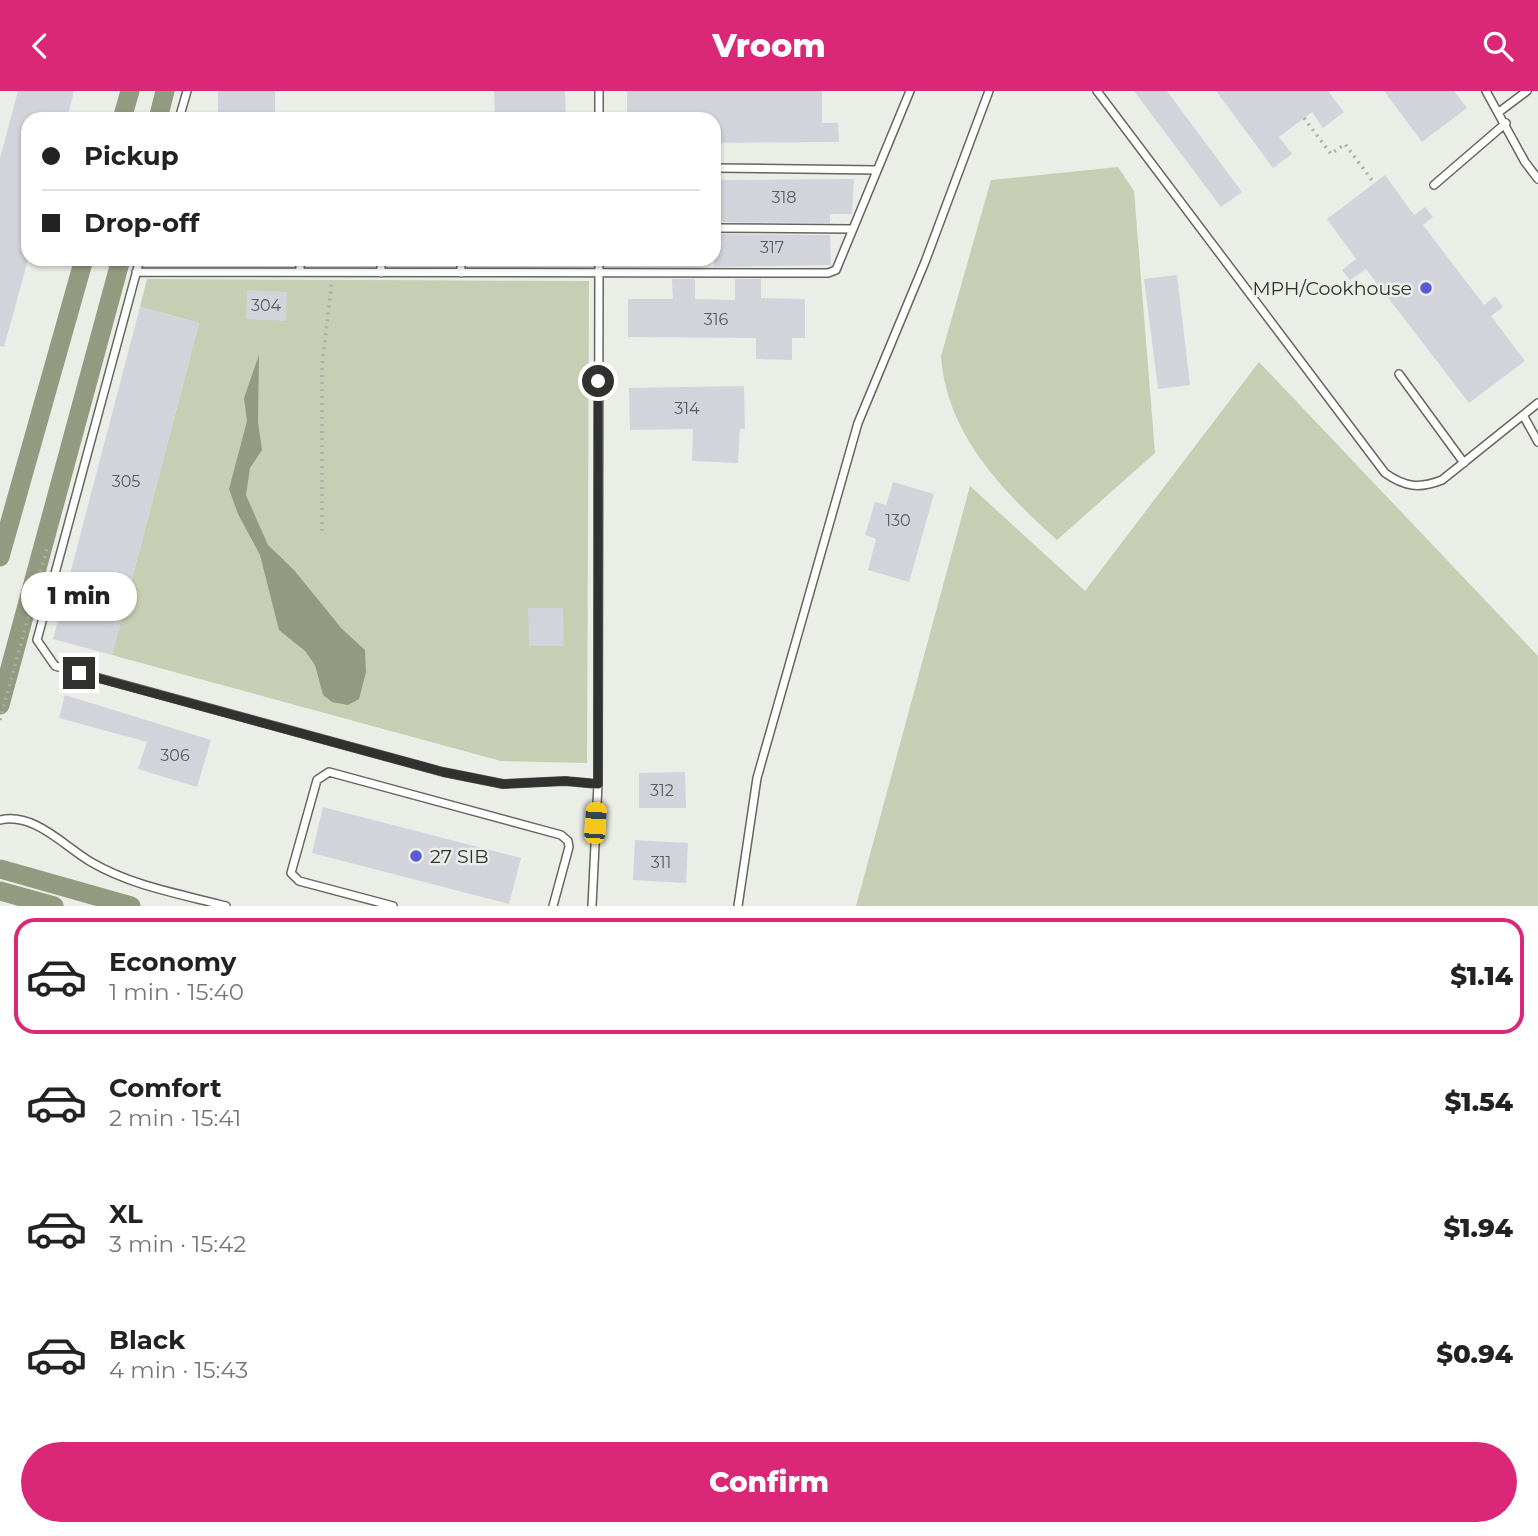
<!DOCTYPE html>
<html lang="en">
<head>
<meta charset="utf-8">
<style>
  :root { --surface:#fff; --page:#f6f6f6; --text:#222; --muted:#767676; --line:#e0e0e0; --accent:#db2777 }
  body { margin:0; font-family:Montserrat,sans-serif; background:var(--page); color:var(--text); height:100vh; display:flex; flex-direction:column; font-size:26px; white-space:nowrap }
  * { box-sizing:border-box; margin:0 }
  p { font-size:23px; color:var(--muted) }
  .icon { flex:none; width:38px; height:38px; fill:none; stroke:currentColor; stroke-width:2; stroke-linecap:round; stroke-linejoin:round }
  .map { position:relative; height:815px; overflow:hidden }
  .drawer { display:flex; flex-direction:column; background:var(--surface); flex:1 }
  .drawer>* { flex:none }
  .guide { position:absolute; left:21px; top:21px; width:700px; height:154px; border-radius:21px; box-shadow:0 2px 5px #0004; display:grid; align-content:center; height:154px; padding:0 21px; background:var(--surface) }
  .end { position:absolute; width:32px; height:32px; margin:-16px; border:9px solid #313230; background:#fff; box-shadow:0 0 0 4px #fff }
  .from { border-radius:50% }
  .bubble { position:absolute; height:49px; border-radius:24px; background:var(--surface); box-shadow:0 2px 5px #0004; font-size:23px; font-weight:800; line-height:49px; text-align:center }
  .car { position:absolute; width:21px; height:42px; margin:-21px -10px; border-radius:9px; box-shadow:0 0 5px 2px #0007; background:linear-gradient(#f5c518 24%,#345 0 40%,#f5c518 0 76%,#345 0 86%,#f5c518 0) }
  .guide b { display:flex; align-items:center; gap:24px; height:66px; font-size:26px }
  .guide b+b { border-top:2px solid var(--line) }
  .guide i { width:18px; height:18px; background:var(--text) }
  ul { padding:12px 0 0; list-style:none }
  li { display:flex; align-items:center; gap:21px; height:116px; margin:0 14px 10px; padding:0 7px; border:4px solid transparent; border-radius:21px }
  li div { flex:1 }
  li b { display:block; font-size:26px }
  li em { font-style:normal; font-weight:800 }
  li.selected { border-color:var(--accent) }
  li>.icon { width:63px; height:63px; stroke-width:1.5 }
  .primary-button { display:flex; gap:14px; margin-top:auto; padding:14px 21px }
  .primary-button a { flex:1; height:80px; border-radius:42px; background:var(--accent); color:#fff; font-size:28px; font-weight:800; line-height:80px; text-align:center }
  header { display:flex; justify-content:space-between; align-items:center; height:91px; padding:0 21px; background:var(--accent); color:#fff; font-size:32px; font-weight:800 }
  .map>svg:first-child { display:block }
  .green { fill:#c6cfb3 }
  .water { fill:#929a7f }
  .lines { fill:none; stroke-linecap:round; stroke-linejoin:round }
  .canal { stroke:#929a7f; stroke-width:19 }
  .building { fill:#d3d4db }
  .lane-casing { stroke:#646660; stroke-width:10 }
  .path { stroke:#acaea9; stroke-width:3.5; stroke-dasharray:2 5; stroke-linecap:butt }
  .lane { stroke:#fff; stroke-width:7 }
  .route { stroke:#313230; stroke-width:9 }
  .poi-dot { fill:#595cd4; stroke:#ebeee7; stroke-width:2.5 }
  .labels { text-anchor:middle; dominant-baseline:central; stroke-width:5; stroke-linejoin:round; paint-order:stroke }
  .number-label { font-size:16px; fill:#5a5a5b }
  .poi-label { font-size:19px; fill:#313230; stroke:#ebeee7; text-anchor:end }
</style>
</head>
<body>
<header><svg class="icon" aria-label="back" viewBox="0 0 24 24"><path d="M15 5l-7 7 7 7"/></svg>Vroom<svg class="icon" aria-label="search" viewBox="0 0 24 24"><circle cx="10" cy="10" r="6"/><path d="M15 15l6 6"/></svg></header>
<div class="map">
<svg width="1538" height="815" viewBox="0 0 1538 815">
  <rect width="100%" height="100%" fill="#ebeee7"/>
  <path class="green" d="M 1118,76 L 1134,100 L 1155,362 L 1057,449 C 1002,400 946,342 941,265 L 991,89 Z
    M 147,188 L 589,190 L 587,672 L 501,670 L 112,564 L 199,232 L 140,216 Z
    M 1259,271 L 1538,565 L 1538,815 L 856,815 L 970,395 L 1085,500 Z"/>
  <path class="water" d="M 259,264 L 258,331 L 262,359 L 250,377 L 246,404 L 268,454 L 294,479 L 342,538 L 365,559 L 366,581 L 359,608 L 348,614 L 332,611 L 323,604 L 315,574 L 305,560 L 279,539 L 260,464 L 238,423 L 229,398 L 247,330 L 244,307 Z"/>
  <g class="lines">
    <path class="canal" d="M 122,28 L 130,0
      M 158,28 L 165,0
      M 0,466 L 84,168
      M 0,614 L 121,168
      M 0,778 L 131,815
      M 0,800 L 54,815"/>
  </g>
  <path class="building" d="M 18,0 L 74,0 L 67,28 L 28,28 L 28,169 L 4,256 L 0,255 L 0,67 Z
    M 218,0 L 275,0 L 275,28 L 218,28 Z
    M 494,0 L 565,0 L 566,25 L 495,28 Z
    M 627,0 L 822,0 L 822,32 L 838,32 L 839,51 L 714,52 L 714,28 L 627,28 Z
    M 1134,0 L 1167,0 L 1242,101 L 1221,116 Z
    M 1216,0 L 1328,0 L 1344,21 L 1323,37 L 1312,21 L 1279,46 L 1292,63 L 1273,77 Z
    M 1384,0 L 1454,0 L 1467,17 L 1422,51 Z
    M 1385,84 L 1414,124 L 1425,116 L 1433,126 L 1423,134 L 1484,214 L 1495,205 L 1503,216 L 1491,225 L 1525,270 L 1469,312 L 1366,178 L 1350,189 L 1342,179 L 1356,168 L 1327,128 Z
    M 854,88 L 852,123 L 830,123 L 830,132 L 714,131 L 714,89 Z
    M 714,143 L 830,144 L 831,174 L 714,176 Z
    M 1177,184 L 1190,294 L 1158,298 L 1144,188 Z
    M 672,188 L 695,188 L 695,208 L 735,209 L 735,188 L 761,188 L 761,207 L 805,208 L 805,247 L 792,247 L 792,269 L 756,268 L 756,247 L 628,246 L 628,208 L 673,208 Z
    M 247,199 L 287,201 L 286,230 L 246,228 Z
    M 140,216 L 199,232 L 112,564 L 53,548 Z
    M 744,295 L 745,338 L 740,338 L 738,372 L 692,370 L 693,338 L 630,339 L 629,297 Z
    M 893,391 L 934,403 L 909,491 L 868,479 L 876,448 L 865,444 L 875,411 L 886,414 Z
    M 528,517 L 563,517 L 564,555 L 529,555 Z
    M 65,604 L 211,649 L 197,696 L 138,678 L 147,651 L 59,627 Z
    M 685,681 L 686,717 L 639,717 L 639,682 Z
    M 323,716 L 521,767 L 509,813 L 312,762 Z
    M 635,749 L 688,752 L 686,792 L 633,789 Z"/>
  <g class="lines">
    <g class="lane-casing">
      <path id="lane" d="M 1097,0 L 1385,382 C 1405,396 1419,398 1442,389 L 1538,312
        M 1486,0 L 1525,71 L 1538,88
        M 1499,21 L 1527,0
        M 179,28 L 187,0
        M 599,28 L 599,0
        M 714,77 L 877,79
        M 1434,94 L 1506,32
        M 714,137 L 852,138
        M 140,168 L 37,549 L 55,575 L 443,681 L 503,693 L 565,690 L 598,693
        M 136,181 L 828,182 L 836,179 L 910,0
        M 300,181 L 300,168
        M 381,182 L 381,168
        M 461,182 L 461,168
        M 1399,283 L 1464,372
        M 1523,324 L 1538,351
        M 0,729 C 34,721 64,755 91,771 C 132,795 180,803 226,815
        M 393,815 L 299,790 L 291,782 L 317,689 L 329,681 L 561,744 L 568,750 L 569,756 L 553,815
        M 592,815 L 598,693 L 599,168
        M 738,815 L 757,687 L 858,332 L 925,171 L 989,0"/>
    </g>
    <path class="path" d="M 1304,27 L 1331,63 L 1345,53 L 1374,92
      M 322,440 L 322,273 L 332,191
      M 0,629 L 47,457"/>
    <use href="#lane" class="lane"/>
  </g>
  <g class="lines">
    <path class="route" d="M 79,582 L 443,681 L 503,693 L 565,690 L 598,693 L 598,290"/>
  </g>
  <g class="poi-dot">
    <circle cx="1426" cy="197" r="7"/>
    <circle cx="416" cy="765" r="7"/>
  </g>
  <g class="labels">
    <g class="number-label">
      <text x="784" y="106">318</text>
      <text x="772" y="156">317</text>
      <text x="266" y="214">304</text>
      <text x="716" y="228">316</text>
      <text x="687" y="317">314</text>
      <text x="126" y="390">305</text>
      <text x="898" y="429">130</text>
      <text x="175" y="664">306</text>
      <text x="662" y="699">312</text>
      <text x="661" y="771">311</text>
    </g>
    <g class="poi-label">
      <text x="1412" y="197">MPH/Cookhouse</text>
      <text x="430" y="765" text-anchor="start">27 SIB</text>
    </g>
  </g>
</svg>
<i class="end from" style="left:598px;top:290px"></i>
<i class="end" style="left:79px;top:582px"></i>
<div class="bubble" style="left:21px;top:481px;width:116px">1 min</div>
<i class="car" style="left:595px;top:732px;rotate:4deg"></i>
<div class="guide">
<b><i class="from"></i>Pickup</b>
<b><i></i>Drop-off</b>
</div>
</div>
<section class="drawer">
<ul>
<li class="selected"><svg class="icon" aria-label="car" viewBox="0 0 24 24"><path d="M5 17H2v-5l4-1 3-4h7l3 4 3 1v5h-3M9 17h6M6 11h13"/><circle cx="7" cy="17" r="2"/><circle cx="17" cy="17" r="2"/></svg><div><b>Economy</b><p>1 min · 15:40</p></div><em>$1.14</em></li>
<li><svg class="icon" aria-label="car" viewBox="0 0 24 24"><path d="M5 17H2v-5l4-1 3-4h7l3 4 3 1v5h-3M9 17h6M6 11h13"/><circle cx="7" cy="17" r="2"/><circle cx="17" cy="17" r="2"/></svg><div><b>Comfort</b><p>2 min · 15:41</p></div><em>$1.54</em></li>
<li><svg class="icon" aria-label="car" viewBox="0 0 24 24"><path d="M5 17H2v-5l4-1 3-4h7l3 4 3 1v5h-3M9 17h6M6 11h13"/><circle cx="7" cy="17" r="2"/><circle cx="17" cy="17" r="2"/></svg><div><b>XL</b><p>3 min · 15:42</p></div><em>$1.94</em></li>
<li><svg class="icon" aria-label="car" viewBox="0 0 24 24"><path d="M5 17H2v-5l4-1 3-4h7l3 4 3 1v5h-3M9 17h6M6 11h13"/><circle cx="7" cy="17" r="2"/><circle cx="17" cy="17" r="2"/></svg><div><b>Black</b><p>4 min · 15:43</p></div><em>$0.94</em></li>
</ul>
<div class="primary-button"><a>Confirm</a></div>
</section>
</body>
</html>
